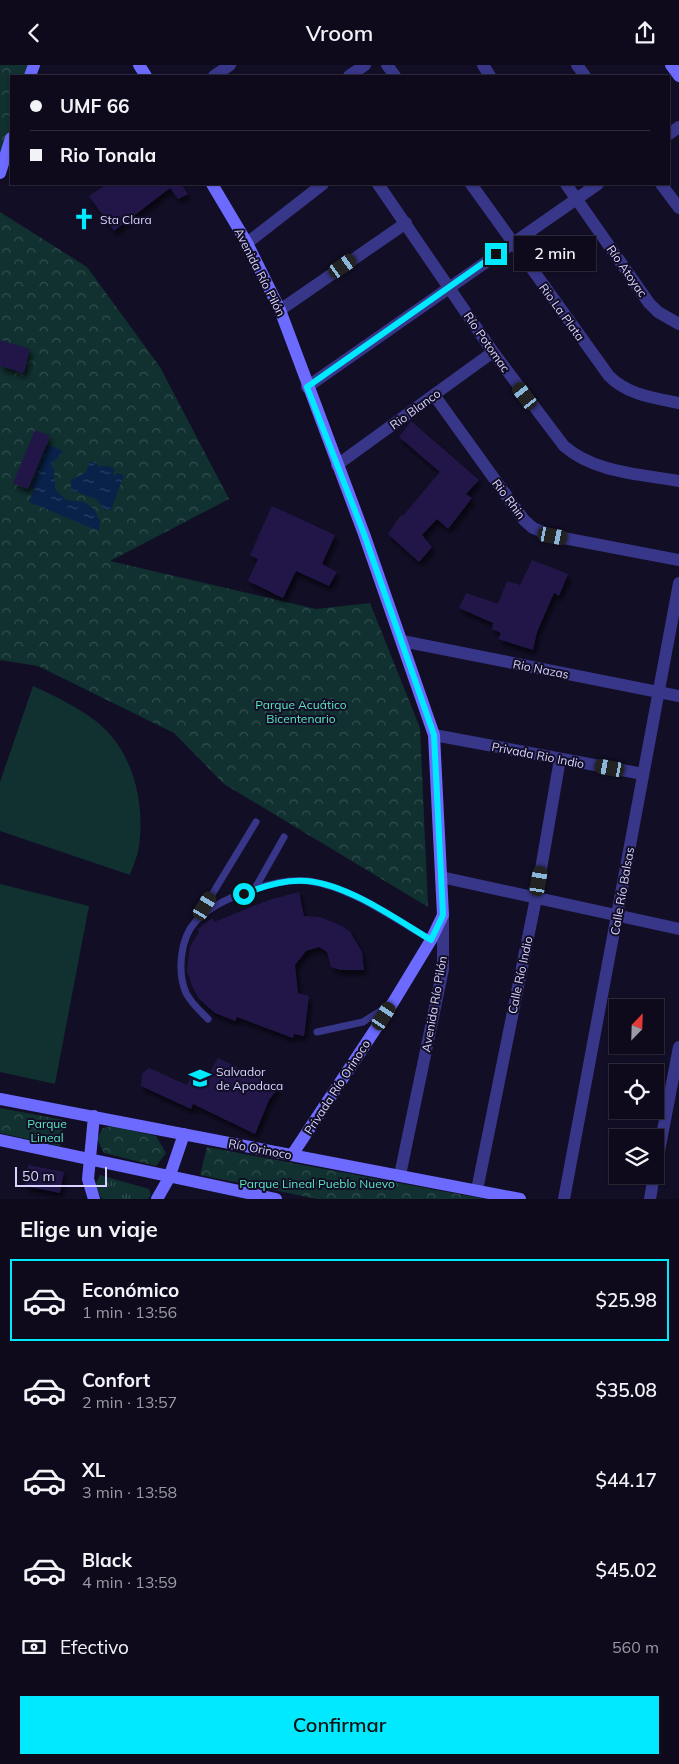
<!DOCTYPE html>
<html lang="es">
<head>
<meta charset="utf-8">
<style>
  :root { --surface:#0e0a1c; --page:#171325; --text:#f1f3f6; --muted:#9b9aa3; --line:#2e2b3b; --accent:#00e9fe }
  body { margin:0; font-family:Mulish,sans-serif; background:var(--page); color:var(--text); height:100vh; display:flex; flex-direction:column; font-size:19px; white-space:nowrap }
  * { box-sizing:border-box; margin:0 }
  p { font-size:16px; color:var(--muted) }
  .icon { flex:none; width:28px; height:28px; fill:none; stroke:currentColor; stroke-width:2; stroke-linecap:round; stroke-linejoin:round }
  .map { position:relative; height:1134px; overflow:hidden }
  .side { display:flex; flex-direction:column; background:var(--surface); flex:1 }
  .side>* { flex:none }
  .guide { position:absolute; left:10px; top:10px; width:660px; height:110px; border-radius:0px; box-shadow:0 1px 4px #0004,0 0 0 1px var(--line); display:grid; align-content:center; height:110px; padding:0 20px; background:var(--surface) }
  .needle { width:32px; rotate:23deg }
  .controls { position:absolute; left:609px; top:934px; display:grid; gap:10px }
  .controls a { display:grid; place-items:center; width:55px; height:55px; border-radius:0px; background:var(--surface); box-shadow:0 1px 4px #0004,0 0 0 1px var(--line); font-size:25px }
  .scale { position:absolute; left:15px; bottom:12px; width:92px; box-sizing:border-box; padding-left:5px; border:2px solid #d8d3ff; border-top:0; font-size:14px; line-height:18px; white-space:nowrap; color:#d8d3ff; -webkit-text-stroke:4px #120e26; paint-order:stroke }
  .end { position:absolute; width:22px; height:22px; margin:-11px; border:6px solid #00e9fe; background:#111; box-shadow:0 0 0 2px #111 }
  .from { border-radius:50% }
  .bubble { position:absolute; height:35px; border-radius:0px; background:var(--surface); box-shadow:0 1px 4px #0004,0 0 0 1px var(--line); font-size:16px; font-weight:600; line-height:35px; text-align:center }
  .car { position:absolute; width:15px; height:30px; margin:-15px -8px; border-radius:6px; box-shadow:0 0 4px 1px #0007; background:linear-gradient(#222 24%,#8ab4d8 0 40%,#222 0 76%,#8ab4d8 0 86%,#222 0) }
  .guide b { display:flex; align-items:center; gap:18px; height:48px; font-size:19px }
  .guide b+b { border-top:1px solid var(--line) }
  .guide i { width:12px; height:12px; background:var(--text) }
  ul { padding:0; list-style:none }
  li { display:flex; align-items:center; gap:15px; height:82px; margin:0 10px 8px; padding:0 10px; border:2px solid transparent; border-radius:0px }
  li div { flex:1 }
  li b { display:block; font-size:19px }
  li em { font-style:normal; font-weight:600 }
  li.current { border-color:var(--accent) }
  li>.icon { width:45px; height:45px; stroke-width:1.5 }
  h2 { padding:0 20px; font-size:22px; line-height:60px }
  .pay { display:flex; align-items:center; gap:12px; height:55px; padding:0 20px; font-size:19px }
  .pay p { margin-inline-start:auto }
  .cta { display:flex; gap:10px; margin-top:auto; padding:10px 20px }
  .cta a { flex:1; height:58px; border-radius:0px; background:var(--accent); color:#111; font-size:20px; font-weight:600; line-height:58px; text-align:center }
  header { display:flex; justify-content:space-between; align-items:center; height:65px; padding:0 20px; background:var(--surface); font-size:22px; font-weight:600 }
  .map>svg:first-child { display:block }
  .grass { fill:url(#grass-tufts) }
  .park { fill:url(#park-crowns) }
  .pitch { fill:#10312f }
  .water { fill:url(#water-ripples) }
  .building { fill:#221948; filter:url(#shadow) }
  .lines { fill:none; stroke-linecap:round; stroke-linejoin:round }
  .lane { stroke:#383688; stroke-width:7 }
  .street { stroke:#383688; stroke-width:12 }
  .secondary { stroke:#6c6aff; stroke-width:12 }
  .route { stroke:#00e9fe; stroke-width:6 }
  .labels { text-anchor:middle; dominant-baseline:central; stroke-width:4; stroke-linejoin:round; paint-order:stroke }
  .poi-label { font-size:12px; fill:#d8d3ff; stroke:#120e26; text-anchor:start }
  .street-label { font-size:12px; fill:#d8d3ff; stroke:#120e26 }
  .park-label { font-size:12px; fill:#59e6c0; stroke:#120e26 }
</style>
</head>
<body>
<header><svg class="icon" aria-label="back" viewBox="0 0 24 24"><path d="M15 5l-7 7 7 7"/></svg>Vroom<svg class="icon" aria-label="share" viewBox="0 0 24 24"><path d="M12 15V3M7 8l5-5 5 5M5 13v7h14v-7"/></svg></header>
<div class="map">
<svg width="679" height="1134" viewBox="0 0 679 1134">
  <defs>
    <pattern id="grass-tufts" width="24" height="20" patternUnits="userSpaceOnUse" patternTransform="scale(1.25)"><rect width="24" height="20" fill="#10312f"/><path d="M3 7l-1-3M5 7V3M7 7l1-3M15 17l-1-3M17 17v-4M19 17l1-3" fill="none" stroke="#324e4e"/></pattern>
    <pattern id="park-crowns" width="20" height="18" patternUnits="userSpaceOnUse" patternTransform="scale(1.25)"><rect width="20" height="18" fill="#10312f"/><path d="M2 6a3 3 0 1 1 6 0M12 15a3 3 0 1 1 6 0" fill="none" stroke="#324e4e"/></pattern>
    <pattern id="water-ripples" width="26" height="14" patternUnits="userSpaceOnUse" patternTransform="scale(1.25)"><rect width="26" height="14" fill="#09224a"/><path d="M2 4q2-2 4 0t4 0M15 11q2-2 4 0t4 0" fill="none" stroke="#2c4165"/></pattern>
    <filter id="shadow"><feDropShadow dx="3" dy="5" stdDeviation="2.5" flood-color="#0009"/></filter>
  </defs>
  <rect width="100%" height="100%" fill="#120e26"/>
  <path class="grass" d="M 100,1110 L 149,1124 L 151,1130 L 148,1134 L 102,1134 L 95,1120 Z"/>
  <path class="park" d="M 0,0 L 30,0 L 27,11 L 11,11 L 11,60 L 0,96 Z
    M 0,147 L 87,202 L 160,302 L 229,434 L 110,496 L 316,544 L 370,538 L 420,663 L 428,842 L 224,719 L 174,668 L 38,601 L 0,595 Z
    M 0,1043 L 64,1055 L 60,1081 L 0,1068 Z
    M 113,1061 L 156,1071 L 166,1088 L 156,1101 L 104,1088 L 97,1074 L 103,1063 Z
    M 207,1082 L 484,1134 L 317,1134 L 200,1110 Z"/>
  <path class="pitch" d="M 33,621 C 55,631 78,642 97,657 C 133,686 145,736 139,781 C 138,790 133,801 130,810 L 0,766 L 0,717 Z
    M 0,819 L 89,841 L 55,1019 L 0,1007 Z"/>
  <path class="water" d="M 48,379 L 63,386 L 51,400 L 54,404 L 55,424 L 66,435 L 84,437 L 94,444 L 100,456 L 99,466 L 29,437 L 34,424 L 31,421 Z
    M 90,396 L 98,399 L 98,402 C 104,400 110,400 115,405 L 113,408 L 115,411 L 118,408 L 124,410 L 111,445 L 105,445 L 96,434 L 71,425 L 71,415 L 86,407 Z"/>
  <path class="building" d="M 107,119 L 181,119 L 188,129 L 178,134 L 170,123 L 114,166 L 89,131 Z
    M 0,275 L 30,284 L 24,308 L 0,301 Z
    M 411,356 L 479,415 L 466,429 L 472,433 L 448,464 L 437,454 L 422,470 L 432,482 L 419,497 L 388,469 L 401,450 L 402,452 L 440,407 L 399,372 Z
    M 35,365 L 50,371 L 28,424 L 13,418 Z
    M 272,441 L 335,470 L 322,499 L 337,507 L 329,521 L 296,506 L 283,533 L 248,516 L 258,494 L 250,490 Z
    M 532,495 L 568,509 L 559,531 L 554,528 L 537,567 L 533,585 L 498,574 L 501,568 L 492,564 L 493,558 L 459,543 L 466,528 L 498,539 L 507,516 L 520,520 Z
    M 299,827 L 304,851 L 320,852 L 342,861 L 350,867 L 362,887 L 364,905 L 340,905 L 331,902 L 327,887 L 319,882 L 306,886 L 295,900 L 298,928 L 309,931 L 304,971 L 294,969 L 293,973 L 237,952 L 235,956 L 215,948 L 199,934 L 192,921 L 187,906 L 190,882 L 199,867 L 198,864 L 212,853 L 214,857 L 269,835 Z
    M 218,993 L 278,1023 L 269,1035 L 255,1069 L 193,1039 L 191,1044 L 141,1021 L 142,1009 L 149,1003 L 187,1020 L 192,1010 L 204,1017 Z
    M 28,1100 L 64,1107 L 60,1128 L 25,1121 Z"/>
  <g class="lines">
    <path class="lane" d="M 254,825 L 284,772
      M 199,851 L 256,757
      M 208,954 C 200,946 191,938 186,928 C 177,907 180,873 196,856 C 217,833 278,812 309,816 C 353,823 393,853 431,875
      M 317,967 L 363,957 L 388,941"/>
    <path class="street" d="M 387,0 L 395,11
      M 483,0 L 490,11
      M 577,0 L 585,11
      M 214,11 L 230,0
      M 349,11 L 365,0
      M 669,69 L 679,62
      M 378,119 L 493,287 L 564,381 C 595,408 640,409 679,416
      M 471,119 L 609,311 C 628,330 654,333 679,338
      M 566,119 L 649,238 L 658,247 L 679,259
      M 661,119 L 679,143
      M 247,178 L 323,119
      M 280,245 L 406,158
      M 307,322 L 598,119
      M 434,330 L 524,455 L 533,463 L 553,471 L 679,495
      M 337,400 L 493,287
      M 402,576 L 679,631
      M 434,670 L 643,709
      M 441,812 L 679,864
      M 655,1107 L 679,982
      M 400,1110 L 443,904 L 443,850
      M 477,1125 L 536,833 L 560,694
      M 564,1134 L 679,518
      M 650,1134 L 654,1110"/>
    <path class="secondary" d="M 139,0 L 146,11
      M 671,0 L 679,11
      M 30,11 L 34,0
      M 0,108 L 11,73
      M 212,119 L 247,178 L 280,245 L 364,469 L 434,670 L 443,850 L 431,875 L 394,936 L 292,1090
      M 0,1034 L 520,1134
      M 94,1051 L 88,1114 L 94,1134
      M 0,1075 L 276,1134
      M 157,1134 L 169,1113 L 184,1069"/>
  </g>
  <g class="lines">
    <path class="route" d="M 244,829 C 263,821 286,814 307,816 C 349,820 396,854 431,875 L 443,850 L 434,670 L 364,469 L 307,322 L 496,189"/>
  </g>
  <defs>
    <g id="church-bare" transform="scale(1.725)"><path d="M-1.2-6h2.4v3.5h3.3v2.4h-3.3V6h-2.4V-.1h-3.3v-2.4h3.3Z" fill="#00e9fe" stroke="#120e26" stroke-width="2.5" paint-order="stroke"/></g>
    <g id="school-bare" transform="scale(1.725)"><path d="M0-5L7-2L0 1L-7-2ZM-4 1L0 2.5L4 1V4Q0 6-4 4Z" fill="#00e9fe" stroke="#120e26" stroke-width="2.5" paint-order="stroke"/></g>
  </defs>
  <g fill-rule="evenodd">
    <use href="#church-bare" x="84" y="154"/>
    <use href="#school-bare" x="200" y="1013"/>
  </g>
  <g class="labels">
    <g class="poi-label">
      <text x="100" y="154">Sta Clara</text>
      <text x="216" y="1006">Salvador<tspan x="216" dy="14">de Apodaca</tspan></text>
    </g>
    <g class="street-label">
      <text transform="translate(627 206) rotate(55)">Río Atoyac</text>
      <text transform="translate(260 207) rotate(63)">Avenida Río Pilón</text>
      <text transform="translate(562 247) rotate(54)">Rio La Plata</text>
      <text transform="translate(487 277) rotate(55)">Río Potomac</text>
      <text transform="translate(415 344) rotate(-36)">Rio Blanco</text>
      <text transform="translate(509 434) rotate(53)">Rio Rhin</text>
      <text transform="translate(541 604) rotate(11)">Rio Nazas</text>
      <text transform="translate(538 690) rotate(11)">Privada Rio Indio</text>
      <text transform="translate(622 826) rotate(-80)">Calle Río Balsas</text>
      <text transform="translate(520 910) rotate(-78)">Calle Río Indio</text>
      <text transform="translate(434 939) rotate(-80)">Avenida Río Pilón</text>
      <text transform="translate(337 1022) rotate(-57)">Privada Río Orinoco</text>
      <text transform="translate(260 1084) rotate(11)">Río Orinoco</text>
    </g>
    <g class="park-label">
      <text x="301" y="639">Parque Acuático<tspan x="301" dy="14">Bicentenario</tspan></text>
      <text x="47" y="1058">Parque<tspan x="47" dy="14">Lineal</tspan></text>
      <text x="317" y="1118">Parque Lineal Pueblo Nuevo</text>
    </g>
  </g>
</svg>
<div class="controls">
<a><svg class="needle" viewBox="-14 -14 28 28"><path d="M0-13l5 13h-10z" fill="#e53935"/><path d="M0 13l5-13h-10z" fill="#9b9aa3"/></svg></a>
<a><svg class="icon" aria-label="locate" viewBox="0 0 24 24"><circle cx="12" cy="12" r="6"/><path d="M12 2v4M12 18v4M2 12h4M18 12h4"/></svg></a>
<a><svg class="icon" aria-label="layers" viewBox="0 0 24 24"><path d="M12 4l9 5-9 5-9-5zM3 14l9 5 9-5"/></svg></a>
</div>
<div class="scale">50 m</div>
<i class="end from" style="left:244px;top:829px"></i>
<i class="end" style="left:496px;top:189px"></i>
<div class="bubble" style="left:514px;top:171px;width:82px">2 min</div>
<i class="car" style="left:343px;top:201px;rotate:55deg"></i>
<i class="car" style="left:525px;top:331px;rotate:323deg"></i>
<i class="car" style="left:553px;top:471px;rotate:101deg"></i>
<i class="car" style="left:610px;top:703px;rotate:280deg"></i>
<i class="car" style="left:539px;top:816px;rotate:10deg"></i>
<i class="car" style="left:205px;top:841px;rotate:31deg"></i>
<i class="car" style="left:384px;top:951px;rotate:33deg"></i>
<div class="guide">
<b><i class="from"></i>UMF 66</b>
<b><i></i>Rio Tonala</b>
</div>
</div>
<section class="side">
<h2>Elige un viaje</h2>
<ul>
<li class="current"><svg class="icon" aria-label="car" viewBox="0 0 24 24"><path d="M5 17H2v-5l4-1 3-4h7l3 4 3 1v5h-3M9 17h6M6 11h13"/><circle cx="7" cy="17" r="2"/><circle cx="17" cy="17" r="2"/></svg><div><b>Económico</b><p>1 min · 13:56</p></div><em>$25.98</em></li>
<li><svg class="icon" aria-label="car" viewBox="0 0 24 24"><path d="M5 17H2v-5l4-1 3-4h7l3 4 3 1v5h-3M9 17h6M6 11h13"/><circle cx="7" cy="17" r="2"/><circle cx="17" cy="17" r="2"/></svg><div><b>Confort</b><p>2 min · 13:57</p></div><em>$35.08</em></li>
<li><svg class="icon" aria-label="car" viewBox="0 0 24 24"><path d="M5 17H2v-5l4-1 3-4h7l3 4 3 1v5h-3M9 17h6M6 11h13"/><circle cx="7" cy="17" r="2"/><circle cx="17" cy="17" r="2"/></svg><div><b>XL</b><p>3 min · 13:58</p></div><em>$44.17</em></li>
<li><svg class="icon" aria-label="car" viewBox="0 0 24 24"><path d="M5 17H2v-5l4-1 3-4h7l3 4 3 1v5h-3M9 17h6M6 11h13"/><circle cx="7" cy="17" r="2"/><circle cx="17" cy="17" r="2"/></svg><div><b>Black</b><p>4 min · 13:59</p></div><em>$45.02</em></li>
</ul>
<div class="pay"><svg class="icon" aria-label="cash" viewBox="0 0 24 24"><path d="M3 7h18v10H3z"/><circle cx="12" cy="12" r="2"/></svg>Efectivo<p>560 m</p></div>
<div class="cta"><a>Confirmar</a></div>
</section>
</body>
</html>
